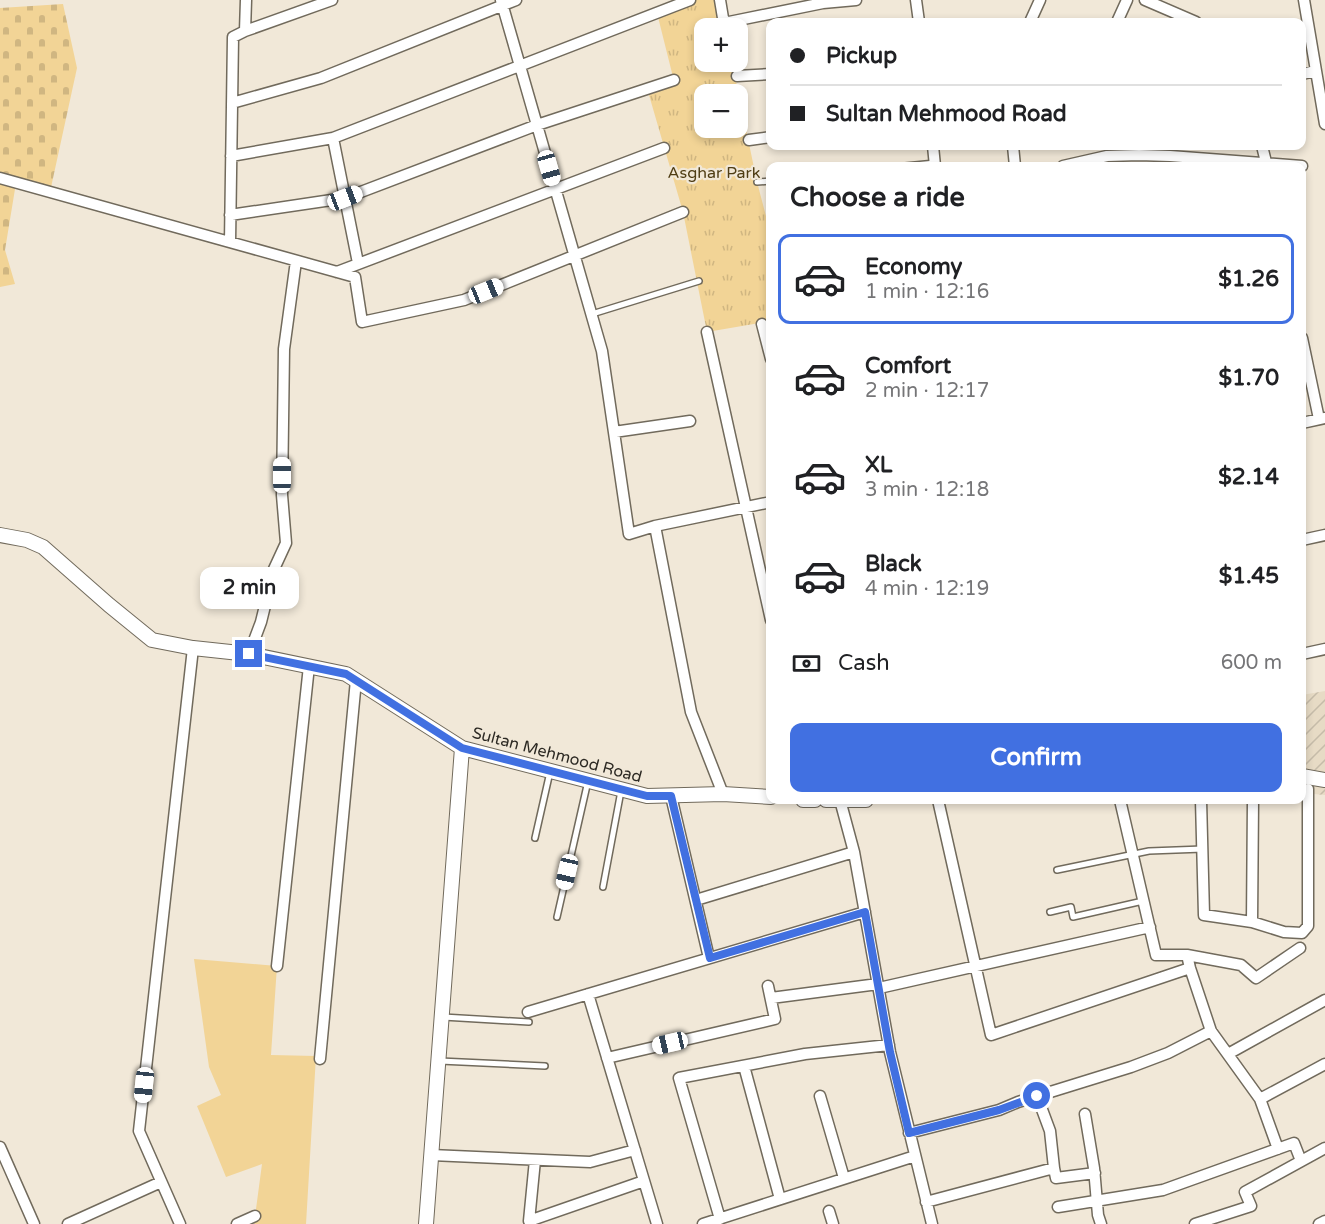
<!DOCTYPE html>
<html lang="en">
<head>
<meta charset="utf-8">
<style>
  :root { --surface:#fff; --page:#f2f2f2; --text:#202124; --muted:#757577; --line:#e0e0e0; --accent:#4170e1 }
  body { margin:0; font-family:"Varela Round",sans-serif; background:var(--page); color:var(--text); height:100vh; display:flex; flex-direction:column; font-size:22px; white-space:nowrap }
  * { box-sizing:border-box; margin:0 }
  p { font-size:20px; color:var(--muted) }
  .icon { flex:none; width:33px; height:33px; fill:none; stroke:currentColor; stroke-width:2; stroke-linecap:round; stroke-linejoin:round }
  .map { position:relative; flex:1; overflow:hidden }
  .panel { position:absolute; left:766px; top:162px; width:540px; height:642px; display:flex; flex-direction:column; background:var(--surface); border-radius:12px; box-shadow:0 3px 9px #0003 }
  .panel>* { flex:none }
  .hud { position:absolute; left:766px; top:18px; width:540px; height:132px; border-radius:12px; box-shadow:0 3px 9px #0003; display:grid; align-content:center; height:132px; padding:0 24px; background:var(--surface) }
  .tools { position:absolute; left:694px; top:18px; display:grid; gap:12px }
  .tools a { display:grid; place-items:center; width:54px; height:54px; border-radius:12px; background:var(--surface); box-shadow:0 3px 9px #0003; font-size:30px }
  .end { position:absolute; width:27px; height:27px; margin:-14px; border:8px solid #4170e1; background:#fff; box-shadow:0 0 0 3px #fff }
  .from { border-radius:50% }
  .bubble { position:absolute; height:42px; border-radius:12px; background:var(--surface); box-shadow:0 3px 9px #0003; font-size:20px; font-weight:700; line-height:42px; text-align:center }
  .car { position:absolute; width:18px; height:36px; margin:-18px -9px; border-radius:8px; box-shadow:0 0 4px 2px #0007; background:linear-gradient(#fff 24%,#345 0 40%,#fff 0 76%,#345 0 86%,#fff 0) }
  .hud b { display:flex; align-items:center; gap:21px; height:57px; font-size:22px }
  .hud b+b { border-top:2px solid var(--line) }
  .hud i { width:15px; height:15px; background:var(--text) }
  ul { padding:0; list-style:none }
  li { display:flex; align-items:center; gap:18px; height:90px; margin:0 12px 9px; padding:0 12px; border:3px solid transparent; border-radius:12px }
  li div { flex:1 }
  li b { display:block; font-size:22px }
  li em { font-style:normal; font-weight:700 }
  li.selected { border-color:var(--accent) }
  li>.icon { width:54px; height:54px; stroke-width:1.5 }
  h2 { padding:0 24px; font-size:27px; line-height:72px }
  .pay { display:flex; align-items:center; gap:15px; height:66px; padding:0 24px; font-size:22px }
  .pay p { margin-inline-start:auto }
  .cta { display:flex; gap:12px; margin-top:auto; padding:12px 24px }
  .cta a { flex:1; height:69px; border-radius:12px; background:var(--accent); color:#fff; font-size:24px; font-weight:700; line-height:69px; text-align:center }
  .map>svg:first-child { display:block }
  .industrial { fill:url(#industrial-furrows) }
  .grass { fill:#f2d496 }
  .cemetery { fill:url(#cemetery-stones) }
  .park { fill:url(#park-tufts); fill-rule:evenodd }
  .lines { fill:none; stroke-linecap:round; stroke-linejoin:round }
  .service-casing { stroke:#716a5c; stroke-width:8 }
  .minor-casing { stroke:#716a5c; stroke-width:13 }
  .tertiary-casing { stroke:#716a5c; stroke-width:16 }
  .service { stroke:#fff; stroke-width:5 }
  .minor { stroke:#fff; stroke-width:10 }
  .tertiary { stroke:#fff; stroke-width:14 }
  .route { stroke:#4170e1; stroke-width:8 }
  .labels { text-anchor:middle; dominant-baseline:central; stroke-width:4.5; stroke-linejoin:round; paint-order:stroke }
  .park-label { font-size:16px; fill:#4f3d14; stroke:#f1e8d8 }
  .street-label { font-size:16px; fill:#2c2923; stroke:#f1e8d8 }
</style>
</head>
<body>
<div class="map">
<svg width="1325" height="1224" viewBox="0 0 1325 1224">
  <defs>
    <pattern id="industrial-furrows" width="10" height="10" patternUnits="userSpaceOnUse" patternTransform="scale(1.5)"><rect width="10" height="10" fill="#e7dbc5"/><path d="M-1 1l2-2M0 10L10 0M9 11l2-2" fill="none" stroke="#c6bca9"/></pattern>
    <pattern id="cemetery-stones" width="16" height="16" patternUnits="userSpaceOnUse" patternTransform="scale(1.5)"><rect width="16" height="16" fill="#f2d496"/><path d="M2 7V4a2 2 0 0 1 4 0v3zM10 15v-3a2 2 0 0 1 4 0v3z" fill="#d0b681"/></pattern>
    <pattern id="park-tufts" width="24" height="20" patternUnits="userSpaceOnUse" patternTransform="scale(1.5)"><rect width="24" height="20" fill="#f2d496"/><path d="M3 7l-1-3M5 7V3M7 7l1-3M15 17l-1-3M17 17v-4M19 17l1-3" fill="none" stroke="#d0b681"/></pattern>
  </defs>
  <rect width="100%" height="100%" fill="#f1e8d8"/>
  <path class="industrial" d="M 1325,691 L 1325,795 L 1302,793 L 1302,695 Z"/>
  <path class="grass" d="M 194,959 L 277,966 L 271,1055 L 316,1056 L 306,1224 L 254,1224 L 262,1164 L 226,1177 L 197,1106 L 221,1095 L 209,1067 Z"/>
  <path class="cemetery" d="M 63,4 L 77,68 L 50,192 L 16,183 L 5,250 L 15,284 L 0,287 L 0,8 Z"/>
  <path class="park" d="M 690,0 L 720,0 L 726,28 L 705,28 L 705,62 L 732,62 L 757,182 L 771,235 L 771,321 L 707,332 L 683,212 L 649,95 L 675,85 L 657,13 ZM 705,94 L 738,94 L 738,128 L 705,128 Z"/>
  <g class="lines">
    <g class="service-casing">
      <path id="service" d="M 905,166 L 935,163
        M 757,182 L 771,181
        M 592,314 L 699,281
        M 535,838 L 550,772
        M 1057,870 L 1149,851 L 1203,849
        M 603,887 L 621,791
        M 1050,912 L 1071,907 L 1073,917 L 1143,901
        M 557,917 L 588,781
        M 443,1017 L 529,1022
        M 440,1061 L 545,1066"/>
    </g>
    <g class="minor-casing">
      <path id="minor" d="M 501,0 L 602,351 L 629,534 L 655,526 L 691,712 L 723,794
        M 720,0 L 723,18 L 726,22 L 729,22 L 823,3 L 856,0
        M 916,0 L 919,22
        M 1145,0 L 1196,22
        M 1304,0 L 1325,124
        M 1030,22 L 1040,0
        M 1117,22 L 1127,0
        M 245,31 L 332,0
        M 1302,74 L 1316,71
        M 737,76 L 771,74
        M 232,103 L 321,78 L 516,0
        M 333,138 L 690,0
        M 749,140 L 771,137
        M 933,146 L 935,166
        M 1013,146 L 1015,166
        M 1262,146 L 1267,166
        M 231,156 L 333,138 L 358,263
        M 1063,166 L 1107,156 L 1139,155 L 1170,156 L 1302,166
        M 0,178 L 355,277 L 362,322 L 464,300 L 683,212
        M 230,215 L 345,198 L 537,125 L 674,80
        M 230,242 L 233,37 L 245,31 L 246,0
        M 337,272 L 664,148
        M 762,324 L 771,359
        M 707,332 L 771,620
        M 1302,338 L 1319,419
        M 1302,423 L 1325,418
        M 614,432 L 690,421
        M 655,526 L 771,502
        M 1302,540 L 1325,535
        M 249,654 L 261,622 L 274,569 L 286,543 L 282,495 L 284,349 L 296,261
        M 1302,654 L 1325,649
        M 671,796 L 709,958
        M 840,800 L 854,852 L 890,1052 L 932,1224
        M 938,800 L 991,1035 L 1190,968
        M 1201,800 L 1204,915 L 1252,922 L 1284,932 L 1302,933 L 1308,926 L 1308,789
        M 696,900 L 854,852
        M 1252,922 L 1253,800
        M 1187,955 L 1241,965 L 1256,978 L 1300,948
        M 277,966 L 309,666
        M 879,988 L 1150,927
        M 588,994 L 657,1224
        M 771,998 L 878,984
        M 528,1012 L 865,912
        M 1211,1031 L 1260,1099 L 1278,1149
        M 1228,1054 L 1325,1000
        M 607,1058 L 775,1019 L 768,986
        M 320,1059 L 356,680
        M 744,1066 L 780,1199
        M 820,1096 L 844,1178
        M 1037,1096 L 1050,1131 L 1054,1168
        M 1260,1099 L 1325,1064
        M 1085,1114 L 1094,1168 L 1098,1215 L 1101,1224
        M 909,1133 L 999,1110 L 1018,1102 L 1131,1067 L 1168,1053 L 1211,1031 L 1190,968 L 1187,955 L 1156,955 L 1120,800
        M 0,1147 L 34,1224
        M 431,1155 L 590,1162 L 635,1150
        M 535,1160 L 529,1221 L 644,1181
        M 926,1202 L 1054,1168 L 1056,1178 L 1095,1173
        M 1058,1207 L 1163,1190 L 1294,1143 L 1301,1161
        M 829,1211 L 833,1224
        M 720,1219 L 679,1078 L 805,1054 L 889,1045
        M 68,1224 L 161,1182
        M 180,1224 L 139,1131 L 193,648
        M 237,1224 L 255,1216
        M 703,1224 L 915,1156
        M 1195,1224 L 1251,1206 L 1245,1192 L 1325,1148
        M 1319,1224 L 1325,1221"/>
    </g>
    <g class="tertiary-casing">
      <path id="tertiary" d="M 0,535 L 27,540 L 43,547 L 109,605 L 152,640 L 193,648 L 249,654 L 346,674 L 462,748 L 647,796 L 723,794 L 771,797
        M 1302,776 L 1325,780
        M 803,800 L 815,800
        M 826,800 L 866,800
        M 426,1224 L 462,748"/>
    </g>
    <use href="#service" class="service"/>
    <use href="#minor" class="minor"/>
    <use href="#tertiary" class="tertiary"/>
  </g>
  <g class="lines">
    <path class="route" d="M 249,654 L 346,674 L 462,748 L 647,796 L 671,796 L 710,958 L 865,912 L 890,1052 L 909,1133 L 999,1110 L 1037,1096"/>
  </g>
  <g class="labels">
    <g class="park-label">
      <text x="714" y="173">Asghar Park</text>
    </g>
    <g class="street-label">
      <text transform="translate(557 755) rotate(15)">Sultan Mehmood Road</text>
    </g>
  </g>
</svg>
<div class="tools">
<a>+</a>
<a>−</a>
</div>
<i class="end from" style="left:1037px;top:1096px"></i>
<i class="end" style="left:249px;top:654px"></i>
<div class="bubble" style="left:200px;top:567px;width:99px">2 min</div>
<i class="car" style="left:549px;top:168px;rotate:164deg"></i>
<i class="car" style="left:345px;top:198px;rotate:69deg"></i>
<i class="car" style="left:486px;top:291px;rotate:68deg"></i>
<i class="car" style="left:282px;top:475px;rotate:0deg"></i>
<i class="car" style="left:567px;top:872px;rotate:193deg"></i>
<i class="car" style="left:670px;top:1043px;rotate:257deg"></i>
<i class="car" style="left:144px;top:1085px;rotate:186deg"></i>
<div class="hud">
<b><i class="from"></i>Pickup</b>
<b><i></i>Sultan Mehmood Road</b>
</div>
<section class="panel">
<h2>Choose a ride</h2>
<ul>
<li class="selected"><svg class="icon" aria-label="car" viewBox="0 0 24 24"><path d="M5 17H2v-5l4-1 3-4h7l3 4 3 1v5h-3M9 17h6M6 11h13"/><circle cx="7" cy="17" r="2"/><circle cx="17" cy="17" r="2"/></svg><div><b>Economy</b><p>1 min · 12:16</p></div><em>$1.26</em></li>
<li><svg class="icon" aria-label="car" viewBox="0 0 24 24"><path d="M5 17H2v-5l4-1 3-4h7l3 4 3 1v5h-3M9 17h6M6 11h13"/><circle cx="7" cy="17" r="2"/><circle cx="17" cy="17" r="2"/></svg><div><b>Comfort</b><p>2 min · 12:17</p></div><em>$1.70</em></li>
<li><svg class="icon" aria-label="car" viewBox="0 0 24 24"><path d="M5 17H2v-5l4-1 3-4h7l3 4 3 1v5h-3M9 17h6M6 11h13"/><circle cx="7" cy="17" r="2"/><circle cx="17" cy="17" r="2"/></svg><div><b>XL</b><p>3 min · 12:18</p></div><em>$2.14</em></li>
<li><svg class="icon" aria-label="car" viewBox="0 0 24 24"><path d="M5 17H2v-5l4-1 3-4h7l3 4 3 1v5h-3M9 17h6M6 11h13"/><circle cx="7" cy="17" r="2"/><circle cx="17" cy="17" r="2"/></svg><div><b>Black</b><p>4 min · 12:19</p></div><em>$1.45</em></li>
</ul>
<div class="pay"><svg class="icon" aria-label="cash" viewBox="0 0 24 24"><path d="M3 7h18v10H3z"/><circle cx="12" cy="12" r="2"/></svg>Cash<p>600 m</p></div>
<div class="cta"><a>Confirm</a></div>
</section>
</div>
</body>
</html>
